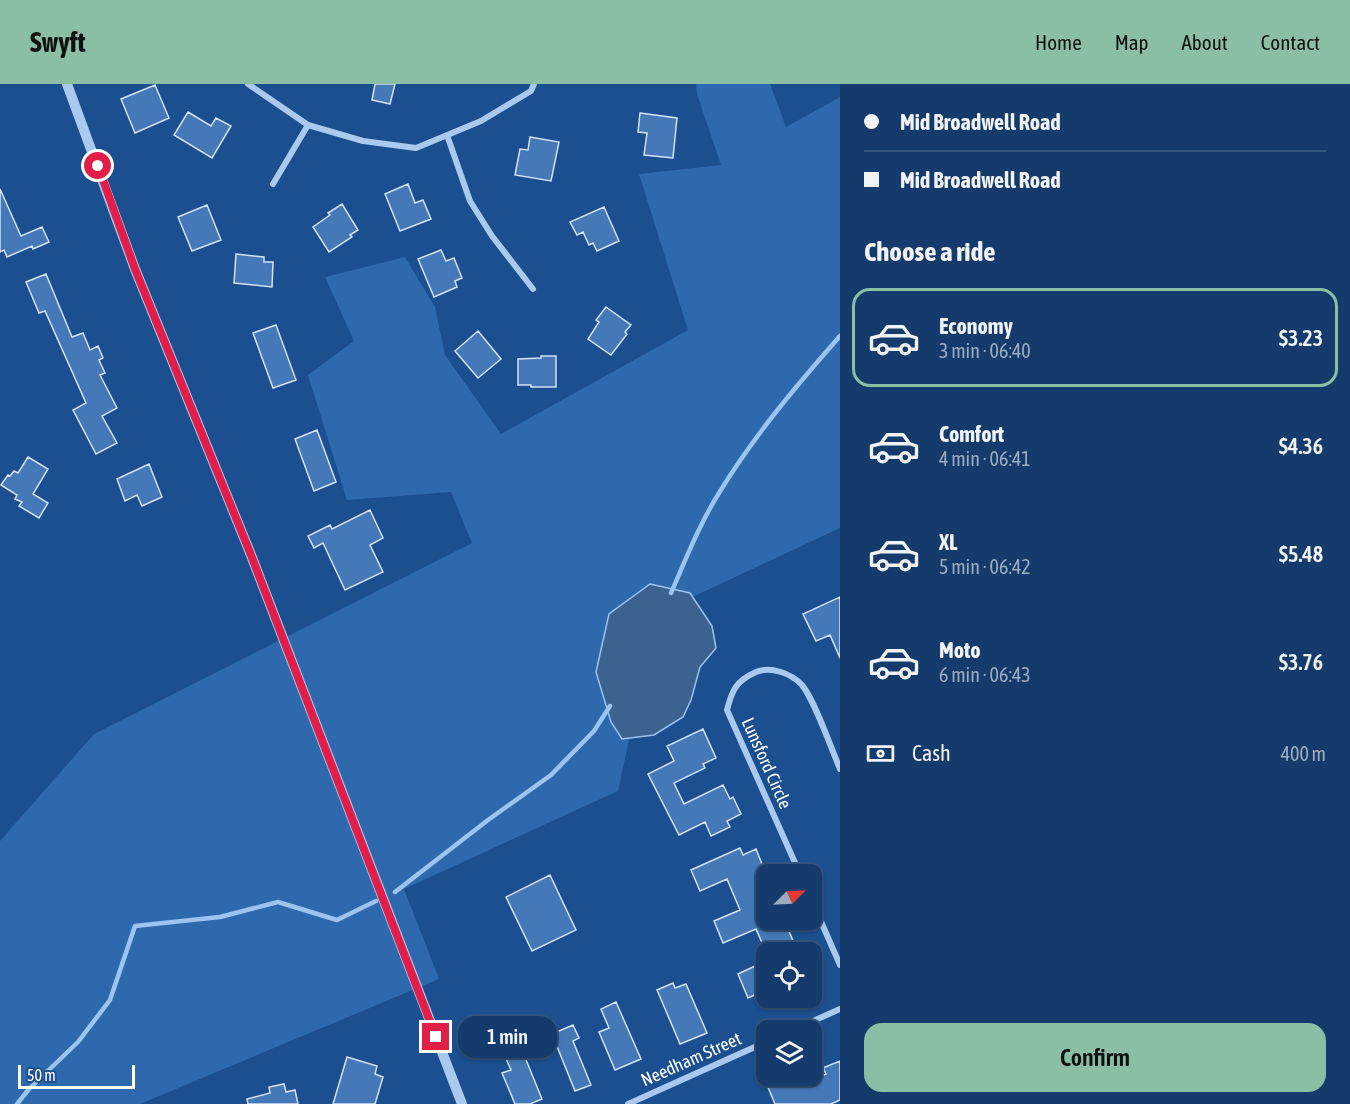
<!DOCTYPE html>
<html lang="en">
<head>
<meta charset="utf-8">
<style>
  :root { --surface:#143b6b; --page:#214673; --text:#f1f3f6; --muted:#9dadc1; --line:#33557e; --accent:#8abfa5 }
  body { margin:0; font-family:"Asap Condensed",sans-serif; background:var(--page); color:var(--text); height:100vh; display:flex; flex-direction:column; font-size:22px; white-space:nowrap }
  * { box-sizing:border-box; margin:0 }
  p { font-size:20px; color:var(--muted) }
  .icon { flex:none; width:33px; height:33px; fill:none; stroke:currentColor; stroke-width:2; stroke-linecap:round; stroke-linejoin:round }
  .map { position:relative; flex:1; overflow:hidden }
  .side { display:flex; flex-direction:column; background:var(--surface); width:510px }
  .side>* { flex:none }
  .top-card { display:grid; align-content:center; height:132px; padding:0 24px; background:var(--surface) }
  .needle { width:39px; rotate:66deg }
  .buttons { position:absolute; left:756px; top:780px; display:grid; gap:12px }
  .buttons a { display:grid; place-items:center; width:66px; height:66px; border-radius:12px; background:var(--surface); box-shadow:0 2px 4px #0004,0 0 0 2px var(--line); font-size:30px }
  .scale { position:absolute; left:18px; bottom:15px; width:117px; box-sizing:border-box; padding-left:6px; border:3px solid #fff; border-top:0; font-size:16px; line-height:21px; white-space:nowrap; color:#fff; -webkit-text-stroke:4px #1b4f8f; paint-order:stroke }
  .end { position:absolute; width:27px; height:27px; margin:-14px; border:8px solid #e11d48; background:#fff; box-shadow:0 0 0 3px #fff }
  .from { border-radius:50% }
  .bubble { position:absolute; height:42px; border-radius:18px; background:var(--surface); box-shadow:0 2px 4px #0004,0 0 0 2px var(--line); font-size:20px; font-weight:600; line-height:42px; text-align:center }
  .top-card b { display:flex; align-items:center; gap:21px; height:57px; font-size:22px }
  .top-card b+b { border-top:2px solid var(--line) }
  .top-card i { width:15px; height:15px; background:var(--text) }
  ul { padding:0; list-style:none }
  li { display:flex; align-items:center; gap:18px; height:99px; margin:0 12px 9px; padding:0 12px; border:3px solid transparent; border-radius:18px }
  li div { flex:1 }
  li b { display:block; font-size:22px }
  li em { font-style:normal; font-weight:600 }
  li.active { border-color:var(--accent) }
  li>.icon { width:54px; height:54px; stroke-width:1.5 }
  h2 { padding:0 24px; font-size:27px; line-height:72px }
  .pay { display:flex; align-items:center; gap:15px; height:66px; padding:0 24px; font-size:22px }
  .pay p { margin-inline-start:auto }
  .button { display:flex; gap:12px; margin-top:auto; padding:12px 24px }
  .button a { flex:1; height:69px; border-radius:18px; background:var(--accent); color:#111; font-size:24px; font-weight:600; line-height:69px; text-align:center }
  header { display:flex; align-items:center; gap:36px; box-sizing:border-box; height:84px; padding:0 30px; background:var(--accent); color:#111 }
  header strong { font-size:28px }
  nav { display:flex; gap:33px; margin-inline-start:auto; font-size:21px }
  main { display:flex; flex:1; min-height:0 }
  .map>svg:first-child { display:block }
  .green { fill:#2e69ad }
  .water { fill:#3c6290; stroke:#9cc4f0; stroke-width:1.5 }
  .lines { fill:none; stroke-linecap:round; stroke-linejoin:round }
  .stream { stroke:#9cc4f0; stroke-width:4.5 }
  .building { fill:#4478b7; stroke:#cfe3fa; stroke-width:1.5 }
  .minor { stroke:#a9c9ee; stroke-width:6 }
  .tertiary { stroke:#a9c9ee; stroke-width:10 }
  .route { stroke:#e11d48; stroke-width:8 }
  .labels { text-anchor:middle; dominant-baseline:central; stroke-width:4.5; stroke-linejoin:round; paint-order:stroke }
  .street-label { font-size:18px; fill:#fff; stroke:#1b4f8f }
</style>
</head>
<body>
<header>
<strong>Swyft</strong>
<nav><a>Home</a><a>Map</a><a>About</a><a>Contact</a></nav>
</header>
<main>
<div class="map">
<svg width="840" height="1020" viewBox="0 0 840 1020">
  <rect width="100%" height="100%" fill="#1b4f8f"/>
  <path class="green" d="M 696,0 L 770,0 L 786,43 L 840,13 L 840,444 L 656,530 L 618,707 L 404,805 L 439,895 L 140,1020 L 0,1020 L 0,757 L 94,650 L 472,459 L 451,408 L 347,416 L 308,291 L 354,257 L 325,193 L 405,173 L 435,223 L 445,271 L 501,350 L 688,246 L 639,90 L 721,81 L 697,10 Z"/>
  <path class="water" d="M 650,500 L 690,509 L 712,542 L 716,564 L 700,583 L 691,616 L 683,633 L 654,651 L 622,655 L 611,638 L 596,588 L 609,530 Z"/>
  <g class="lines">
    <path class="stream" d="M 671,509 C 686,475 699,441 719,409 C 753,353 796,302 840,252
      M 395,808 L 488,736 L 551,691 L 594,647 L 610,622
      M 17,1020 L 29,1005 L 78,958 L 110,916 L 135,842 L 220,833 L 278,818 L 337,836 L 376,817"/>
  </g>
  <path class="building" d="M 375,0 L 395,0 L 390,20 L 372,16 Z
    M 155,1 L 169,34 L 135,49 L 121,15 Z
    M 188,28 L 211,42 L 216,34 L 231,42 L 212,74 L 174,51 Z
    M 640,29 L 677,34 L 673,74 L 644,71 L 647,49 L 638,48 Z
    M 530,53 L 559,58 L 551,97 L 515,91 L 520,65 L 528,66 Z
    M 408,100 L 415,119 L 423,116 L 431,135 L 400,147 L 385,110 Z
    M 0,105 L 21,152 L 42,143 L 49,158 L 33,165 L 32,162 L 7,173 L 4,166 L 0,168 Z
    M 342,120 L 358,146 L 350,151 L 352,153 L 329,168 L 313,143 L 330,131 L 328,129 Z
    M 207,121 L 221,156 L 192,167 L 178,133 Z
    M 604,123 L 619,157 L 597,167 L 593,159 L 589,161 L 583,148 L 577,151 L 570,138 Z
    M 441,166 L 446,177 L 454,174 L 462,194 L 455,197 L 457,203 L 434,213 L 418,175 Z
    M 236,170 L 264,173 L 264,178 L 273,178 L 272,203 L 234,199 Z
    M 46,190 L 72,253 L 83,249 L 90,266 L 98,262 L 103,274 L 99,276 L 105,289 L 100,291 L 117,324 L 102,332 L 117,359 L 96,370 L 73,326 L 86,319 L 45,227 L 39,229 L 26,198 Z
    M 606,223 L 631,241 L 625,248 L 627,250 L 611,271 L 588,255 L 599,238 L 596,236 Z
    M 276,241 L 296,296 L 273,304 L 253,249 Z
    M 478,247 L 501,275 L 478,294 L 455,267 Z
    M 541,272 L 556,272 L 556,303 L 531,303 L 531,301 L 518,301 L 518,275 L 541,274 Z
    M 317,346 L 336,398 L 314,407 L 295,355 Z
    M 28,373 L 48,385 L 33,410 L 48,419 L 39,434 L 19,422 L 22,418 L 15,415 L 17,411 L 1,401 L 8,391 L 10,392 L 14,387 L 18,389 Z
    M 149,380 L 162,413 L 142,422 L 137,411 L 125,417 L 117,395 Z
    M 370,426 L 383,454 L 370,461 L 383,488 L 345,506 L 323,459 L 314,464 L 308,452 L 330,441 L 332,445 Z
    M 840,513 L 840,574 L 830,551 L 816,557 L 803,530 Z
    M 703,645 L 716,674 L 703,680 L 705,684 L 674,699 L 684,720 L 723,701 L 730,715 L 733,713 L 741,730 L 727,737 L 730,743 L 711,752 L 705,738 L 679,751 L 648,690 L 674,677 L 667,662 Z
    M 740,764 L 743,771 L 756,765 L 766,790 L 766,836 L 784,836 L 798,868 L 766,868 L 756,845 L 723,859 L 714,837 L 740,826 L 727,795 L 700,807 L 691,786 Z
    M 550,791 L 576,846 L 532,867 L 506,813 Z
    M 766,877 L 766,906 L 748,914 L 738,890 Z
    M 673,899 L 675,904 L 686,900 L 707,949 L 680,960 L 657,906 Z
    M 616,918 L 641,975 L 615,986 L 599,948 L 609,944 L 601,925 Z
    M 573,941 L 579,954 L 573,957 L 591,1001 L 575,1007 L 552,950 Z
    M 520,961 L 542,1015 L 530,1020 L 515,1020 L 502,989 L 511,986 L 503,968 Z
    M 347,973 L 377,982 L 375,990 L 383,993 L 375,1020 L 333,1020 Z
    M 840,977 L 840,1016 L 831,1020 L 775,1020 L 767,1001 L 788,992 L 797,992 L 801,1000 L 826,990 L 823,984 Z
    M 284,1000 L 286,1008 L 295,1006 L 298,1020 L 248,1020 L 247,1015 L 270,1009 L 269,1003 Z"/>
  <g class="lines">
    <path class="minor" d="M 248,0 L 308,41 L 363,57 L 416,64 L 481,37 L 531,7 L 534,0
      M 447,51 L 470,117 L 492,152 L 533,205
      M 273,100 L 308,41
      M 800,790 L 727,626 C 732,606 736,597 756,588 C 770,582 791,589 802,601 C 815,617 831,664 840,685
      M 812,817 L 840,881
      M 793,946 L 840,925
      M 628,1020 L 766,958"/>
    <path class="tertiary" d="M 67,0 L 135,185 L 251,471 L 462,1020"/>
  </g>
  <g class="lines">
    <path class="route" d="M 98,82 L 135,185 L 251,471 L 436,953"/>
  </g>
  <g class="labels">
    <g class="street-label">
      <text transform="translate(767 679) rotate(66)">Lunsford Circle</text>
      <text transform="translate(691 975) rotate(-24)">Needham Street</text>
    </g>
  </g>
</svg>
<div class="buttons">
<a><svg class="needle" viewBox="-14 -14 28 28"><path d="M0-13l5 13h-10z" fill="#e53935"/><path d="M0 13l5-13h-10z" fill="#9dadc1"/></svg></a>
<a><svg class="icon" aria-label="locate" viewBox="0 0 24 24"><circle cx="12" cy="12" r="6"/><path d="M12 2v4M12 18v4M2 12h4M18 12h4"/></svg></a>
<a><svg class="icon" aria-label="layers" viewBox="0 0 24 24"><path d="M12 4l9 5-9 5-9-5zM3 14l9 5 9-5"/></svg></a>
</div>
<div class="scale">50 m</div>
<i class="end from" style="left:98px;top:82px"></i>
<i class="end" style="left:436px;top:953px"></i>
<div class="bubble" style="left:458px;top:932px;width:99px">1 min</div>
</div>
<section class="side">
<div class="top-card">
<b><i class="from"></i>Mid Broadwell Road</b>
<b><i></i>Mid Broadwell Road</b>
</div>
<h2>Choose a ride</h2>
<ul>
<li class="active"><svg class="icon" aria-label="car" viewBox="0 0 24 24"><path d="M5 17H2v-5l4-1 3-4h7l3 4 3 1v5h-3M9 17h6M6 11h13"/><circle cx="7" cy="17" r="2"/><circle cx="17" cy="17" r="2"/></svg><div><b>Economy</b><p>3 min · 06:40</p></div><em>$3.23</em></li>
<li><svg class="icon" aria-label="car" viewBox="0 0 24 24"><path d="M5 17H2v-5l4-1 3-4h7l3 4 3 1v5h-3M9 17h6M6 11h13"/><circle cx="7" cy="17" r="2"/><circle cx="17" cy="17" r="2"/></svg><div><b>Comfort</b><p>4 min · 06:41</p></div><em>$4.36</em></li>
<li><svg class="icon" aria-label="car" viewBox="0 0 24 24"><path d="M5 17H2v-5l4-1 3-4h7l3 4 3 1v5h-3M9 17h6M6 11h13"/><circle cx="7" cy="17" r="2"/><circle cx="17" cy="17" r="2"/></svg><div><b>XL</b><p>5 min · 06:42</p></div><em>$5.48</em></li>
<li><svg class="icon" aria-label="car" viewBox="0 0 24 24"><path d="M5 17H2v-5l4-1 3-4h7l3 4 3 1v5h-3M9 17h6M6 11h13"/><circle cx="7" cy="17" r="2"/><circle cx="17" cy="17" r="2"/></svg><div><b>Moto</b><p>6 min · 06:43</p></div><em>$3.76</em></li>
</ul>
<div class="pay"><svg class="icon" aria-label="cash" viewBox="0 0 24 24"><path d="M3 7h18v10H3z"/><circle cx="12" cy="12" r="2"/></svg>Cash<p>400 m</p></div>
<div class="button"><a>Confirm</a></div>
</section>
</main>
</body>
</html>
